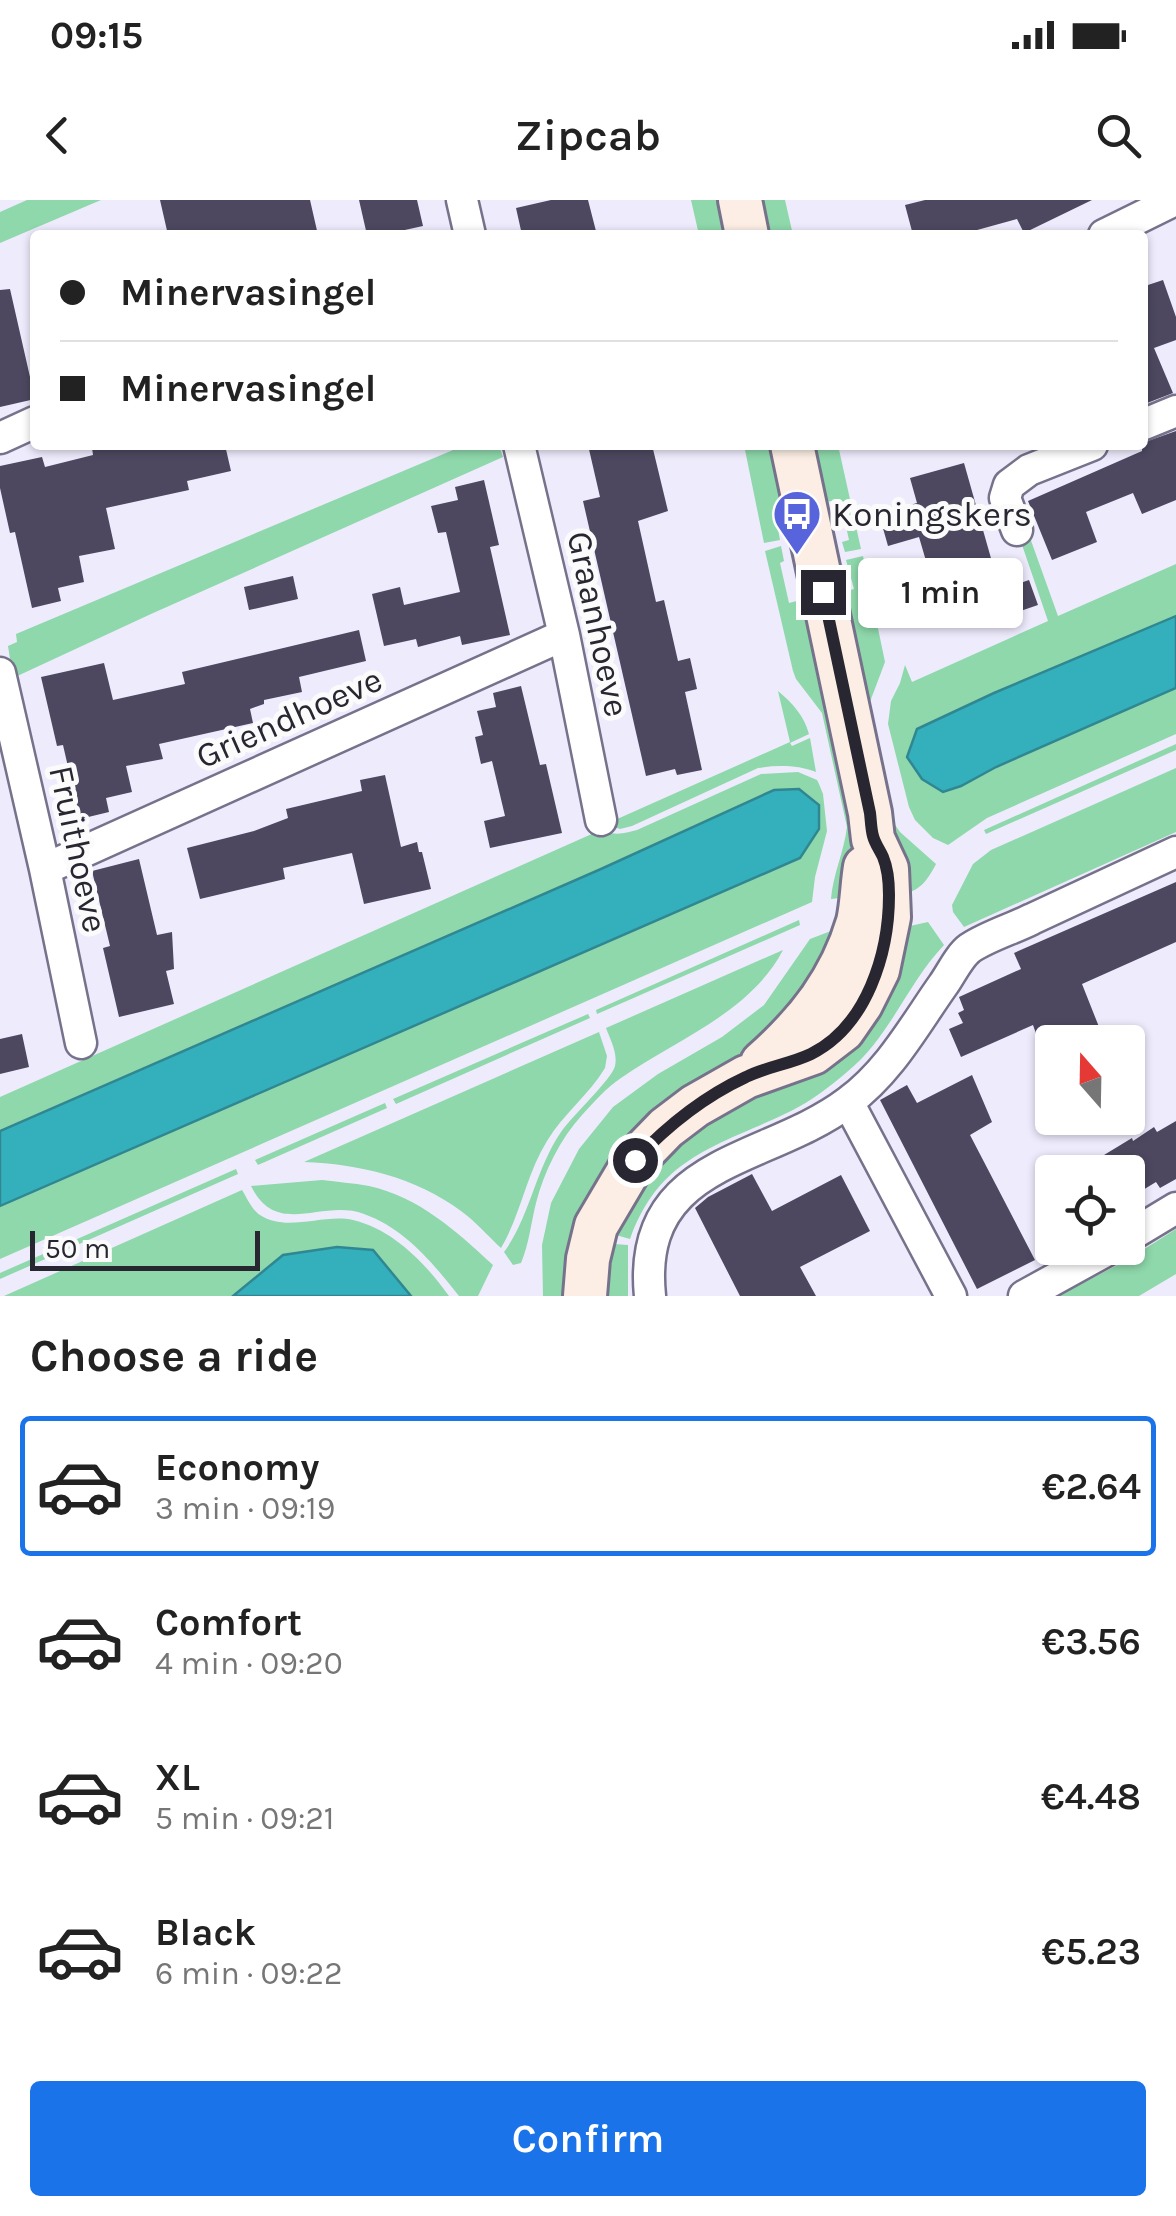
<!DOCTYPE html>
<html lang="en">
<head>
<meta charset="utf-8">
<style>
  :root { --surface:#fff; --page:#f2f2f2; --text:#222; --muted:#767676; --line:#e0e0e0; --accent:#1a73e8 }
  body { margin:0; font-family:Karla,sans-serif; background:var(--page); color:var(--text); height:100vh; display:flex; flex-direction:column; font-size:38px; white-space:nowrap }
  * { box-sizing:border-box; margin:0 }
  p { font-size:32px; color:var(--muted) }
  .icon { flex:none; width:55px; height:55px; fill:none; stroke:currentColor; stroke-width:2; stroke-linecap:round; stroke-linejoin:round }
  .map { position:relative; height:1096px; overflow:hidden }
  .side { display:flex; flex-direction:column; background:var(--surface); flex:1 }
  .side>* { flex:none }
  .guide { position:absolute; left:30px; top:30px; width:1118px; height:220px; border-radius:10px; box-shadow:0 2px 8px #0004; display:grid; align-content:center; height:220px; padding:0 30px; background:var(--surface) }
  .needle { width:65px; rotate:340deg }
  .fabs { position:absolute; left:1035px; top:825px; display:grid; gap:20px }
  .fabs a { display:grid; place-items:center; width:110px; height:110px; border-radius:10px; background:var(--surface); box-shadow:0 2px 8px #0004; font-size:50px }
  .scale { position:absolute; left:30px; bottom:25px; width:230px; box-sizing:border-box; padding-left:10px; border:5px solid #282630; border-top:0; font-size:28px; line-height:35px; white-space:nowrap; color:#282630; -webkit-text-stroke:8px #fbfbfb; paint-order:stroke }
  .end { position:absolute; width:45px; height:45px; margin:-22px; border:12px solid #282630; background:#fff; box-shadow:0 0 0 5px #fff }
  .from { border-radius:50% }
  .bubble { position:absolute; height:70px; border-radius:10px; background:var(--surface); box-shadow:0 2px 8px #0004; font-size:32px; font-weight:600; line-height:70px; text-align:center }
  .guide b { display:flex; align-items:center; gap:35px; height:95px; font-size:38px }
  .guide b+b { border-top:2px solid var(--line) }
  .guide i { width:25px; height:25px; background:var(--text) }
  ul { padding:0; list-style:none }
  li { display:flex; align-items:center; gap:30px; height:140px; margin:0 20px 15px; padding:0 10px; border:5px solid transparent; border-radius:10px }
  li div { flex:1 }
  li b { display:block; font-size:38px }
  li em { font-style:normal; font-weight:600 }
  li.active { border-color:var(--accent) }
  li>.icon { width:90px; height:90px; stroke-width:1.5 }
  h2 { padding:0 30px; font-size:45px; line-height:120px }
  .cta { display:flex; gap:20px; margin-top:auto; padding:20px 30px }
  .cta a { flex:1; height:115px; border-radius:10px; background:var(--accent); color:#fff; font-size:40px; font-weight:600; line-height:115px; text-align:center }
  .status { display:flex; justify-content:space-between; align-items:center; height:70px; padding:0 50px; background:var(--surface); direction:ltr }
  .status svg { height:28px; fill:currentColor }
  header { display:flex; justify-content:space-between; align-items:center; height:130px; padding:0 30px; background:var(--surface); font-size:45px; font-weight:600 }
  .map>svg:first-child { display:block }
  .green { fill:#8ed8ab }
  .water { fill:#34b0bc; stroke:#308792; stroke-width:2.5 }
  .building { fill:#4d4860 }
  .lines { fill:none; stroke-linecap:round; stroke-linejoin:round }
  .street-casing { stroke:#76728b; stroke-width:35 }
  .secondary-casing { stroke:#76728b; stroke-width:48 }
  .street { stroke:#fff; stroke-width:30 }
  .secondary { stroke:#fceee4; stroke-width:42 }
  .route { stroke:#282630; stroke-width:12 }
  .labels { text-anchor:middle; dominant-baseline:central; stroke-width:10; stroke-linejoin:round; paint-order:stroke }
  .poi-label { font-size:35px; fill:#282630; stroke:#fbfbfb; text-anchor:start }
  .street-label { font-size:35px; fill:#282630; stroke:#fbfbfb }
</style>
</head>
<body>
<div class="status"><b>09:15</b><svg viewBox="0 0 49 12"><path d="M0 12V9h3v3zM5 12V6h3v6zM10 12V3h3v9zM15 12V0h3v12zM26 1h20v11H26zM47 4h2v5h-2z"/></svg></div>
<header><svg class="icon" aria-label="back" viewBox="0 0 24 24"><path d="M15 5l-7 7 7 7"/></svg>Zipcab<svg class="icon" aria-label="search" viewBox="0 0 24 24"><circle cx="10" cy="10" r="6"/><path d="M15 15l6 6"/></svg></header>
<div class="map">
<svg width="1176" height="1096" viewBox="0 0 1176 1096">
  <rect width="100%" height="100%" fill="#eeebfd"/>
  <path class="green" d="M 27,0 L 101,0 L 0,43 L 0,12 Z
    M 691,0 L 723,0 L 730,35 L 699,35 Z
    M 755,0 L 785,0 L 793,35 L 762,35 Z
    M 465,245 L 499,245 L 503,257 L 151,414 L 13,478 L 8,446 L 17,442 L 16,434 Z
    M 744,245 L 774,245 L 789,310 L 775,313 L 780,340 L 764,343 Z
    M 806,245 L 838,245 L 861,349 L 845,352 L 842,342 L 849,340 L 840,299 L 818,304 Z
    M 1029,335 L 1058,416 L 1176,364 L 1176,416 L 994,493 L 917,529 L 907,557 L 922,579 L 943,591 L 961,586 L 996,567 L 1176,488 L 1176,534 L 987,618 L 948,645 L 933,638 L 915,620 L 909,607 L 888,524 L 891,501 L 900,483 L 905,465 L 912,482 L 1048,421 L 1020,339 Z
    M 781,346 L 784,361 L 780,363 L 789,403 L 808,398 L 853,618 L 854,666 L 849,697 L 831,699 C 833,674 844,652 847,627 L 822,513 L 796,479 L 793,471 L 765,351 Z
    M 863,356 L 885,462 L 868,507 L 839,393 L 854,389 L 846,360 Z
    M 778,491 C 792,503 804,515 809,534 L 790,543 L 792,546 L 810,538 L 816,572 C 798,565 777,565 758,568 L 632,626 L 620,629 L 606,624 L 790,542 Z
    M 1176,544 L 1176,550 L 986,634 L 984,630 Z
    M 1176,568 L 1176,632 L 964,727 L 953,712 L 952,705 L 973,664 L 991,650 Z
    M 798,572 L 817,580 L 819,584 L 823,594 L 827,631 L 815,677 L 812,702 L 0,1059 L 0,1006 L 800,658 L 819,629 L 819,605 L 774,590 L 601,669 L 0,931 L 0,897 L 603,629 C 614,637 625,633 637,630 L 761,574 Z
    M 887,613 L 900,632 L 936,664 C 927,681 919,693 899,694 Z
    M 799,720 L 800,725 L 597,814 L 596,810 Z
    M 928,722 L 944,745 C 907,784 890,837 847,872 C 831,886 811,901 791,911 C 719,946 660,955 630,1039 L 616,1035 L 626,1006 L 658,962 L 901,728 Z
    M 831,731 L 840,732 L 816,782 L 753,847 L 646,915 L 623,939 L 582,1006 L 569,1059 L 569,1096 L 543,1096 L 542,1045 L 551,1003 L 579,949 L 613,907 L 658,874 L 722,837 L 764,805 L 810,739 Z
    M 783,750 C 750,813 677,839 621,878 C 607,887 594,902 582,915 C 560,939 544,972 536,1003 C 531,1023 529,1044 521,1063 L 513,1065 L 504,1052 C 530,1017 535,970 561,932 C 571,917 612,879 615,866 C 618,853 610,839 606,828 Z
    M 588,814 L 590,818 L 396,904 L 393,899 Z
    M 599,832 L 607,856 L 605,868 C 589,895 563,914 547,941 C 526,975 521,1014 501,1048 C 488,1036 475,1021 461,1011 C 415,977 359,964 304,962 Z
    M 385,903 L 387,908 L 258,965 L 255,960 Z
    M 236,969 L 238,974 L 0,1079 L 0,1073 Z
    M 322,980 C 337,982 353,983 369,986 C 419,997 456,1031 493,1065 L 478,1096 L 459,1096 C 433,1063 404,1028 364,1014 C 322,998 277,1039 251,986 Z
    M 242,990 C 247,998 252,1010 260,1015 C 287,1033 324,1013 353,1020 C 394,1030 425,1063 449,1096 L 411,1096 L 373,1050 L 283,1055 L 232,1096 L 4,1096 Z
    M 1176,1029 L 1176,1074 L 1139,1096 L 1058,1096 L 1127,1060 Z
    M 614,1044 L 628,1045 L 628,1096 L 607,1096 Z"/>
  <path class="water" d="M 1176,416 L 1176,488 L 996,567 L 961,586 L 943,592 L 922,579 L 907,557 L 917,529 L 994,493 Z
    M 799,589 L 819,605 L 819,629 L 800,658 L 0,1006 L 0,931 L 601,669 L 774,590 Z
    M 337,1047 L 373,1050 L 411,1096 L 233,1096 L 283,1055 Z"/>
  <path class="building" d="M 160,0 L 310,0 L 318,35 L 168,35 Z
    M 359,0 L 417,0 L 423,26 L 382,35 L 367,35 Z
    M 551,0 L 588,0 L 597,35 L 522,35 L 516,8 Z
    M 925,0 L 1092,0 L 1024,33 L 1017,19 L 959,35 L 913,35 L 905,5 Z
    M 1163,80 L 1176,117 L 1176,140 L 1154,148 L 1173,193 L 1142,205 L 1142,87 Z
    M 10,89 L 35,199 L 0,207 L 0,90 Z
    M 1176,231 L 1176,300 L 1142,314 L 1133,293 L 1086,312 L 1097,342 L 1052,360 L 1028,301 L 1142,251 L 1142,243 Z
    M 105,245 L 116,245 L 117,250 L 142,245 L 225,245 L 231,271 L 187,281 L 189,290 L 106,308 L 115,349 L 79,356 L 84,382 L 58,388 L 61,401 L 32,408 L 15,332 L 10,333 L 0,288 L 0,266 L 42,257 L 45,267 L 93,255 L 92,248 Z
    M 588,245 L 652,245 L 668,311 L 638,321 L 656,402 L 664,400 L 678,461 L 690,458 L 697,489 L 685,492 L 702,570 L 677,575 L 675,569 L 646,576 L 583,301 L 600,297 Z
    M 964,263 L 1000,390 L 1029,380 L 1038,405 L 974,427 L 954,368 L 931,378 L 919,337 L 888,346 L 879,314 L 917,303 L 910,278 Z
    M 484,280 L 499,345 L 490,347 L 510,435 L 462,445 L 460,436 L 418,447 L 416,439 L 384,446 L 372,394 L 400,387 L 404,405 L 460,392 L 446,332 L 438,333 L 431,306 L 458,300 L 455,287 Z
    M 293,376 L 298,399 L 249,410 L 244,387 Z
    M 359,430 L 366,461 L 299,477 L 302,492 L 264,500 L 264,504 L 250,509 L 253,523 L 159,544 L 163,559 L 126,566 L 132,592 L 106,598 L 109,612 L 80,619 L 63,545 L 57,546 L 41,477 L 104,463 L 113,500 L 185,484 L 182,472 Z
    M 521,486 L 540,565 L 546,564 L 562,633 L 490,648 L 484,621 L 505,616 L 492,561 L 481,564 L 475,537 L 483,535 L 477,511 L 496,507 L 493,493 Z
    M 385,575 L 401,647 L 417,642 L 419,652 L 422,652 L 431,689 L 364,704 L 352,653 L 283,668 L 285,679 L 200,699 L 187,648 L 254,631 L 288,618 L 286,609 L 362,591 L 360,580 Z
    M 139,659 L 157,735 L 172,732 L 174,769 L 166,771 L 174,804 L 119,817 L 103,748 L 110,746 L 92,671 Z
    M 1176,682 L 1176,742 L 1082,784 L 1105,842 L 1039,842 L 1033,825 L 961,857 L 949,829 L 963,823 L 958,813 L 964,810 L 959,797 L 1021,769 L 1014,753 Z
    M 22,834 L 29,867 L 0,874 L 0,839 Z
    M 972,875 L 992,922 L 970,935 L 1035,1060 L 977,1089 L 880,900 L 907,885 L 917,903 Z
    M 1176,921 L 1176,979 L 1160,988 L 1156,982 L 1128,999 L 1128,972 L 1076,972 L 1132,938 L 1133,941 L 1154,927 L 1157,932 Z
    M 752,974 L 772,1011 L 841,975 L 870,1031 L 800,1067 L 816,1096 L 740,1096 L 695,1008 L 708,997 Z"/>
  <g class="lines">
    <g class="street-casing">
      <path id="street" d="M 462,0 L 470,35
        M 1104,35 L 1175,0
        M 1142,225 L 1176,211
        M 0,238 L 35,222
        M 519,245 L 564,435 L 601,620
        M 1017,330 L 1005,298 L 1009,285 L 1029,270 L 1092,245
        M 0,473 L 45,669 L 81,843
        M 45,669 L 564,435
        M 848,902 L 951,1096
        M 1128,1037 L 1176,1008
        M 650,1096 C 636,958 766,964 848,902 C 890,871 914,826 943,785 C 951,774 959,756 970,748 C 988,736 1012,729 1032,719 C 1080,697 1128,674 1176,652
        M 1024,1096 L 1111,1048"/>
    </g>
    <g class="secondary-casing">
      <path id="secondary" d="M 740,0 L 747,35
        M 762,863 C 807,823 841,780 858,722 C 862,704 862,685 865,667
        M 585,1096 L 588,1059 L 596,1026 L 635,960 L 666,928 L 695,906 L 746,877 L 813,853 L 843,830 L 861,804 L 878,770 L 889,717 L 887,669 L 873,639 L 870,613 L 792,245"/>
    </g>
    <use href="#street" class="street"/>
    <use href="#secondary" class="secondary"/>
  </g>
  <g class="lines">
    <path class="route" d="M 635,960 C 667,926 703,897 746,877 C 766,867 790,864 811,854 C 867,826 889,753 889,695 C 889,682 888,669 883,657 C 880,650 875,644 873,636 C 871,629 871,621 870,613 L 823,392"/>
  </g>
  <defs>
    <g id="bus-pin" transform="scale(2.5)"><path d="M0 17L-7.5 6A9.5 9.5 0 1 1 7.5 6Z" fill="#5864db" stroke="#fbfbfb"/><path d="M-5-6H5V4H4V6H2V4H-2V6H-4V4H-5ZM-3.5-4V0h7V-4ZM-3.5 1.2v1.5H-2V1.2ZM2 1.2v1.5H3.5V1.2Z" fill="#fff"/></g>
  </defs>
  <g fill-rule="evenodd">
    <use href="#bus-pin" x="797" y="314"/>
  </g>
  <g class="labels">
    <g class="poi-label">
      <text x="832" y="314">Koningskers</text>
    </g>
    <g class="street-label">
      <text transform="translate(598 424) rotate(78)">Graanhoeve</text>
      <text transform="translate(289 518) rotate(-24)">Griendhoeve</text>
      <text transform="translate(78 649) rotate(78)">Fruithoeve</text>
    </g>
  </g>
</svg>
<div class="fabs">
<a><svg class="needle" viewBox="-14 -14 28 28"><path d="M0-13l5 13h-10z" fill="#e53935"/><path d="M0 13l5-13h-10z" fill="#767676"/></svg></a>
<a><svg class="icon" aria-label="locate" viewBox="0 0 24 24"><circle cx="12" cy="12" r="6"/><path d="M12 2v4M12 18v4M2 12h4M18 12h4"/></svg></a>
</div>
<div class="scale">50 m</div>
<i class="end from" style="left:635px;top:960px"></i>
<i class="end" style="left:823px;top:392px"></i>
<div class="bubble" style="left:858px;top:358px;width:165px">1 min</div>
<div class="guide">
<b><i class="from"></i>Minervasingel</b>
<b><i></i>Minervasingel</b>
</div>
</div>
<section class="side">
<h2>Choose a ride</h2>
<ul>
<li class="active"><svg class="icon" aria-label="car" viewBox="0 0 24 24"><path d="M5 17H2v-5l4-1 3-4h7l3 4 3 1v5h-3M9 17h6M6 11h13"/><circle cx="7" cy="17" r="2"/><circle cx="17" cy="17" r="2"/></svg><div><b>Economy</b><p>3 min · 09:19</p></div><em>€2.64</em></li>
<li><svg class="icon" aria-label="car" viewBox="0 0 24 24"><path d="M5 17H2v-5l4-1 3-4h7l3 4 3 1v5h-3M9 17h6M6 11h13"/><circle cx="7" cy="17" r="2"/><circle cx="17" cy="17" r="2"/></svg><div><b>Comfort</b><p>4 min · 09:20</p></div><em>€3.56</em></li>
<li><svg class="icon" aria-label="car" viewBox="0 0 24 24"><path d="M5 17H2v-5l4-1 3-4h7l3 4 3 1v5h-3M9 17h6M6 11h13"/><circle cx="7" cy="17" r="2"/><circle cx="17" cy="17" r="2"/></svg><div><b>XL</b><p>5 min · 09:21</p></div><em>€4.48</em></li>
<li><svg class="icon" aria-label="car" viewBox="0 0 24 24"><path d="M5 17H2v-5l4-1 3-4h7l3 4 3 1v5h-3M9 17h6M6 11h13"/><circle cx="7" cy="17" r="2"/><circle cx="17" cy="17" r="2"/></svg><div><b>Black</b><p>6 min · 09:22</p></div><em>€5.23</em></li>
</ul>
<div class="cta"><a>Confirm</a></div>
</section>
</body>
</html>
